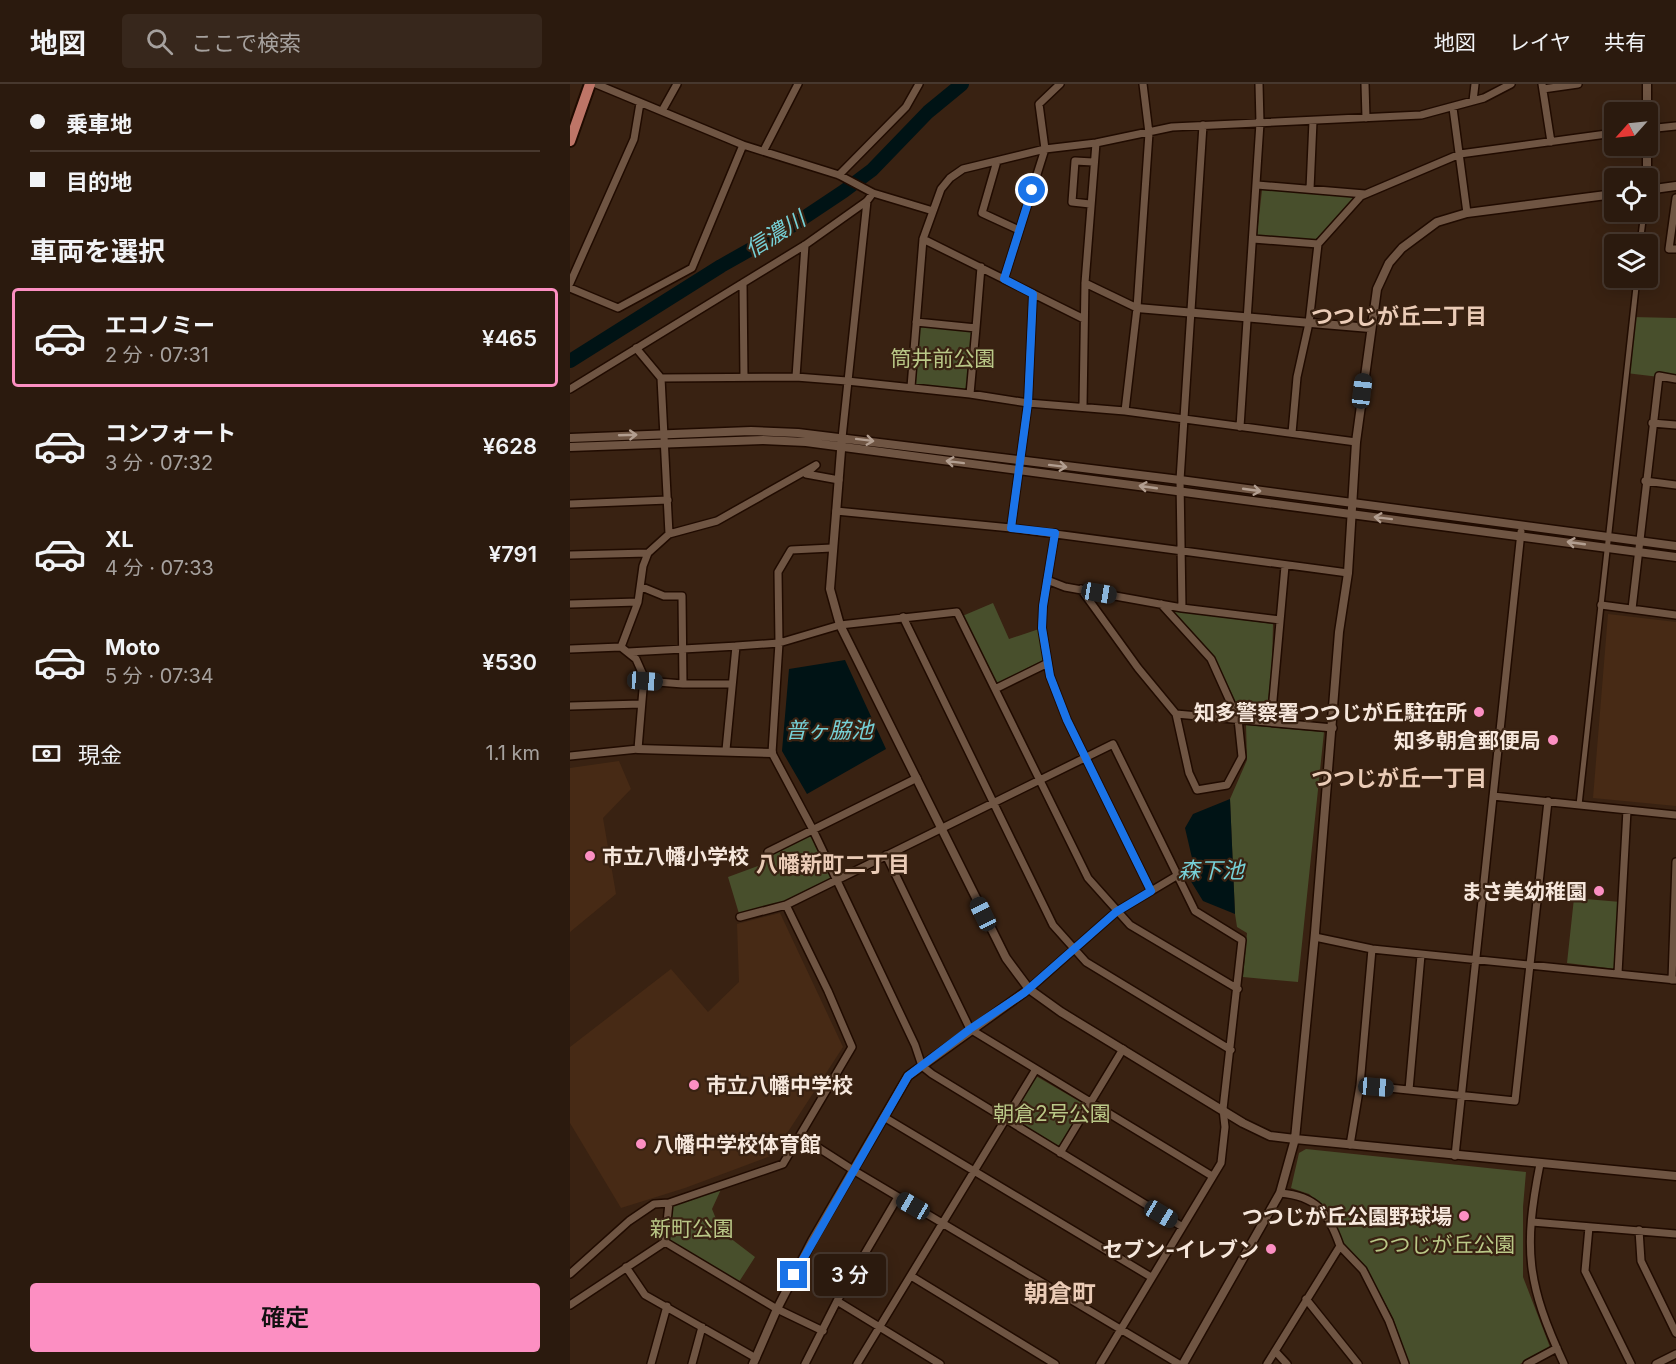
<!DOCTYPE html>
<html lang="ja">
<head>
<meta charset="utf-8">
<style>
  :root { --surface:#2b1a0e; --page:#37271c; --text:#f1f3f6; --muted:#a6a19e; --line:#47382e; --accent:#fc8fc2 }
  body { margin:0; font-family:Inter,"Noto Sans JP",sans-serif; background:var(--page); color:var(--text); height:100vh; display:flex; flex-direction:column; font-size:22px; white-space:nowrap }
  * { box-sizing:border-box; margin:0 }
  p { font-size:20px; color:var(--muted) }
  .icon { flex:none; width:33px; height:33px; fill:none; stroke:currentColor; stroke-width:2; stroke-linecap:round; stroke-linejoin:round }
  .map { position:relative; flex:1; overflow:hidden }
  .panel { display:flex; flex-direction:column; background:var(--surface); width:570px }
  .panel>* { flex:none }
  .hud { display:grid; align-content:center; height:132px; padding:0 30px; background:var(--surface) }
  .needle { width:39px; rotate:243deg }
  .controls { position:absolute; left:1034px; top:18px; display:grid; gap:12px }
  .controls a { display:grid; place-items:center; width:54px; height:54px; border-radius:6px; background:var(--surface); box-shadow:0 3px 15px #0003,0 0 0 2px var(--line); font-size:30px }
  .end { position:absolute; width:27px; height:27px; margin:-14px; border:8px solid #1a73e8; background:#fff; box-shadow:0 0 0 3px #fff }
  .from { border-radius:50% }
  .bubble { position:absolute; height:42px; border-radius:6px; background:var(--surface); box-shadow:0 3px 15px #0003,0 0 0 2px var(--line); font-size:20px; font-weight:600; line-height:42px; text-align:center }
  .car { position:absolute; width:18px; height:36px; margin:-18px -9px; border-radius:8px; box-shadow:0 0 4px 2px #0007; background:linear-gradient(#222 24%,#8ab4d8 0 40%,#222 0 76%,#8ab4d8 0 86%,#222 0) }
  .hud b { display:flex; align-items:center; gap:21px; height:57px; font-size:22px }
  .hud b+b { border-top:2px solid var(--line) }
  .hud i { width:15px; height:15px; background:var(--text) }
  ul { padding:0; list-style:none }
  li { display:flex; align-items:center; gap:18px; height:99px; margin:0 12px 9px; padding:0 18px; border:3px solid transparent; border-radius:6px }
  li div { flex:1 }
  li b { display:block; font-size:22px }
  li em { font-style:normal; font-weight:600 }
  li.current { border-color:var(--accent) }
  li>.icon { width:54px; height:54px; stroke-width:1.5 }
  h2 { padding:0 30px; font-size:27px; line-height:72px }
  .pay { display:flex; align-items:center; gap:15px; height:66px; padding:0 30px; font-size:22px }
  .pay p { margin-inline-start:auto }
  .action { display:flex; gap:12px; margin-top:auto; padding:12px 30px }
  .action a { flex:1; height:69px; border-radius:6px; background:var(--accent); color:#111; font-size:24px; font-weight:600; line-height:69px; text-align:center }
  header { display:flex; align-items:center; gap:36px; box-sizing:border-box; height:84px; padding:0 30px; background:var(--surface); border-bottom:2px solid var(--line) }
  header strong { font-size:28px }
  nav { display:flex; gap:33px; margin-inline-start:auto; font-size:21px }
  .search { width:420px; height:54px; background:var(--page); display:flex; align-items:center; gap:15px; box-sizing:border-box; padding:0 21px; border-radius:6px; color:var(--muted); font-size:22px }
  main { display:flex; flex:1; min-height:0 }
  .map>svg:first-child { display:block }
  .built { fill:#472a15 }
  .green { fill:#484f2c }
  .water { fill:#001315 }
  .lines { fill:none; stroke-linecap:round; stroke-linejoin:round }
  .river { stroke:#001315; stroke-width:14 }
  .pedestrian-casing { stroke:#200b00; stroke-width:8 }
  .minor-casing { stroke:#200b00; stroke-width:10 }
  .tertiary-casing { stroke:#200b00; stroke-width:11 }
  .primary-casing { stroke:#200b00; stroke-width:14 }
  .pedestrian { stroke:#6f5543; stroke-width:5 }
  .minor { stroke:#6f5543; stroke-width:7 }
  .tertiary { stroke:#6f5543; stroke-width:8 }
  .primary { stroke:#be7567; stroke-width:10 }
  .oneway { stroke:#b29e90 }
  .route { stroke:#1a73e8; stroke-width:8 }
  .poi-dot { fill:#fc8fc2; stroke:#392212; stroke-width:2 }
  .labels { text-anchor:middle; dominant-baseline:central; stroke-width:4.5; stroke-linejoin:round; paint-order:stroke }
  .park-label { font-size:21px; fill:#bac887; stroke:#392212 }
  .poi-label { font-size:21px; font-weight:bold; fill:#f6e7dc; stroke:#392212; text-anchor:end }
  .water-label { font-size:22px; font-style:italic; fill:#76d1d7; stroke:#392212 }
  .neighbourhood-label { font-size:22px; font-weight:bold; fill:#ebccb7; stroke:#392212 }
  .quarter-label { font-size:24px; font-weight:bold; fill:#ebccb7; stroke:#392212 }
</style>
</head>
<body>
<header>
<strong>地図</strong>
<div class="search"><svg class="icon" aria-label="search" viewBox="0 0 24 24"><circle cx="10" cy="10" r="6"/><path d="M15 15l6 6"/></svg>ここで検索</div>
<nav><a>地図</a><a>レイヤ</a><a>共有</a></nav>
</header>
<main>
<section class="panel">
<div class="hud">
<b><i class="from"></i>乗車地</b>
<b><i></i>目的地</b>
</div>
<h2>車両を選択</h2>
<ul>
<li class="current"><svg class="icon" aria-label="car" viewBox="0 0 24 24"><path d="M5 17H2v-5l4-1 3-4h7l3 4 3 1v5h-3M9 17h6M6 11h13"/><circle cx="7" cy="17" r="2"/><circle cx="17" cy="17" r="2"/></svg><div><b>エコノミー</b><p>2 分 · 07:31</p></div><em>¥465</em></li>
<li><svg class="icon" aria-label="car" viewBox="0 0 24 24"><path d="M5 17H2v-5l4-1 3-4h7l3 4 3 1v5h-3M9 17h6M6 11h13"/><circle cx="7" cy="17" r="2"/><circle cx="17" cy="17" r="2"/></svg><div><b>コンフォート</b><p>3 分 · 07:32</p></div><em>¥628</em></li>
<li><svg class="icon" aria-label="car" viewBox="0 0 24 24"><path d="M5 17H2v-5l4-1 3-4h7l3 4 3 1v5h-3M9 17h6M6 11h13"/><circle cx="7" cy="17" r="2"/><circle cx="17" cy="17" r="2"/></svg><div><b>XL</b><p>4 分 · 07:33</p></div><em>¥791</em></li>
<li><svg class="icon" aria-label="car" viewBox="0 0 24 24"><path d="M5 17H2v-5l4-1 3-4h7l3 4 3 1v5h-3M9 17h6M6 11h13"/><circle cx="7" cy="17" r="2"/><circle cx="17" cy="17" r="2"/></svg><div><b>Moto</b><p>5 分 · 07:34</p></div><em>¥530</em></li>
</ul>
<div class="pay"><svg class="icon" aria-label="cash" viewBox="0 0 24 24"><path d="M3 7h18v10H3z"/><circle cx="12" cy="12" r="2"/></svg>現金<p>1.1 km</p></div>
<div class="action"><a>確定</a></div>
</section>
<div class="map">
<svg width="1106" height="1280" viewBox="0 0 1106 1280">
  <rect width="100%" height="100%" fill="#392212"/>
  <path class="built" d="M 1038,530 L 1106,538 L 1106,722 L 1023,714 Z
    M 49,677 L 61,705 L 33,734 L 46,810 L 0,848 L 0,684 Z
    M 210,829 L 273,963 L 203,1071 L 115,1104 L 51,1124 L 0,1039 L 0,963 L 101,885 L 138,928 L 169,898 L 167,840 Z"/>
  <path class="green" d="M 692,106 L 783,112 L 784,114 L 748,154 L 742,157 L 690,154 L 687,151 Z
    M 1062,233 L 1106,234 L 1106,295 L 1056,289 Z
    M 346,238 L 406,244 L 400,310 L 341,303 Z
    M 423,519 L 439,555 L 472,544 L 478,579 L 425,605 L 390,533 Z
    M 603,527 L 703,540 L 702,583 L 696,634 L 673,633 L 644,573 Z
    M 676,641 L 754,648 L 728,898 L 673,893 L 677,849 L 667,843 L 665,830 L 660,715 L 677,676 Z
    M 242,744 L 265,796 L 216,821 L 170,833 L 158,793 L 196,779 L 198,768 Z
    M 1004,814 L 1051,818 L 1046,885 L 997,879 Z
    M 466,992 L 514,1020 L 488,1065 L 443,1033 Z
    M 736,1065 L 956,1088 L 953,1123 L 953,1193 L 980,1263 L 950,1280 L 839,1280 L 823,1234 L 796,1183 L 773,1159 L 760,1128 L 739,1110 L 721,1104 L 729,1069 Z
    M 153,1101 L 142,1125 L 151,1147 L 185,1173 L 167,1201 L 95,1158 L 99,1119 Z"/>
  <path class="water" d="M 275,576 L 316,665 L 237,710 L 212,667 L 219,585 Z
    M 660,715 L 665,830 L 633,817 L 614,786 L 622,774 L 615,744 L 623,730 Z"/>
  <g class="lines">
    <path class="river" d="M 0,277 L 151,182 L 220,143 L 274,107 L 302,86 L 358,28 L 392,0"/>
    <g class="pedestrian-casing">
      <path id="pedestrian" d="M 1070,160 L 1074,128
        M 1009,721 L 1067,194"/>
    </g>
    <g class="minor-casing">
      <path id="minor" d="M 26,0 L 173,61 L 269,91 L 303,109 L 363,127
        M 795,0 L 796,34
        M 972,0 L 981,58
        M 973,5 L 1008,0
        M 903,17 L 905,0
        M 883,24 L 897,129
        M 92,27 L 107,0
        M 1077,45 L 1106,42
        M 194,66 L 228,0
        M 427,77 L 412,129 L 449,146
        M 269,91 L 336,23 L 349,0
        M 687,101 L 795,110
        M 740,105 L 743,37
        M 1106,114 L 1099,165 L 1106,165
        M 520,120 L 502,118 L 505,77 L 523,78
        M 353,155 L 514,235
        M 683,155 L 748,160
        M 434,195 L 475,65 L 469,20 L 490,0
        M 0,199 L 64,55 L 70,19
        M 173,199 L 174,293
        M 515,199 L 567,224
        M 0,204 L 48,224 L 122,184 L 173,61
        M 346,238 L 406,244 L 400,310
        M 406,244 L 411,183
        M 66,264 L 91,294 L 99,450
        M 226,293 L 235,161
        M 91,294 L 226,293 L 277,297 L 400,310 L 458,319 L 555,327 L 786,358
        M 341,303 L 353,155 L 371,105 L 380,94 L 393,85 L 475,65 L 526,59 L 602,43 L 851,31 L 914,14 L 941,0
        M 0,305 L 235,161 L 297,117 L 303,109
        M 513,322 L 515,199 L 526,59
        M 555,327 L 567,224 L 579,49 L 573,0
        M 1082,339 L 1106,341
        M 670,343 L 690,39 L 689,0
        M 722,349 L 727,293 L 739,239 L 748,160 L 791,112 L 890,70 L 1044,49
        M 272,354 L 297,117
        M 1075,397 L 1106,401
        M 0,420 L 98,416
        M 266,427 L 441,444 L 778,489
        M 441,444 L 458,319 L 463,210
        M 485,449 L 473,522 L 472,544 L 480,592 L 497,636 L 581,807
        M 262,464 L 221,466 L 208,488 L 209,559 L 202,669 L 242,744 L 345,961 L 352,982 L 362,990 L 611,1142
        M 0,471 L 78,469
        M 477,496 L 495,503 L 612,524 L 710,536
        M 72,503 L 94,512 L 112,512 L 113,600 L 75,597
        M 511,505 L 568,584 L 606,630 L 619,689 L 627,706 L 657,701 L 672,673 L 668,635 L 641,575 L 591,520
        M 0,520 L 68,518
        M 1031,521 L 1106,531
        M 612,524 L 610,396 L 633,41
        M 1062,525 L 1089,292 L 1106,295
        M 333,533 L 483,841 L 516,878 L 661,966
        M 51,563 L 68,518 L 73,482 L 78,469 L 99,450 L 147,437 L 246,381 L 236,390 L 269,396
        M 0,565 L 51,563 L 66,575 L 74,593 L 68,665 L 0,672
        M 58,568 L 168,562
        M 113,600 L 162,600
        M 425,605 L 478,579
        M 0,622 L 71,620
        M 606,630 L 763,644
        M 701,638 L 715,482
        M 156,666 L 166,562 L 209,559 L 270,541 L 387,528 L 518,794 L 560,841 L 668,905
        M 923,712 L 1106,731
        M 198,768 L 347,694
        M 316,771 L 400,945 L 642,1092
        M 170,833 L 216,821 L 543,660 L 625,827 L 672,856 L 653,1025 L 655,1043 L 651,1079 L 530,1280
        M 745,853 L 802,865 L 1106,896
        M 1048,889 L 1057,726
        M 1102,896 L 1106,778
        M 459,905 L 546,828 L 608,791
        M 790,1001 L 945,1017 L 978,717
        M 839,1006 L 851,871
        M 314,1033 L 581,1193
        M 230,1052 L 283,1086 L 609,1280
        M 780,1061 L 790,1001 L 802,865
        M 490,1069 L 553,965
        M 885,1072 L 951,448
        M 970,1080 C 953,1166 957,1200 994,1280
        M 962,1138 L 1106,1150
        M 1019,1143 L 1015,1187 L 1061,1280
        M 1069,1146 L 1071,1177 L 1106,1249
        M 95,1158 L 99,1119 L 213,1080 L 282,963 L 258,907 L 216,821
        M 95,1158 L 207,1225 L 253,1247
        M 770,1162 L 793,1186 L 819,1237 L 835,1280
        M 56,1183 L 75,1211 L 186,1274
        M 0,1190 L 59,1137 L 84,1120 L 99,1119
        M 341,1192 L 485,1280
        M 736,1215 L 788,1280
        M 267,1217 L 370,1280
        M 0,1221 L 95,1158
        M 705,1267 L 717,1280
        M 81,1280 L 97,1222
        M 122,1280 L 132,1243
        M 235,1280 L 267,1217 L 328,1113
        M 287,1280 L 466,985
        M 697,1280 L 770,1162 C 758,1128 747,1112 710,1109
        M 957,1280 L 987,1264
        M 1086,1280 L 1106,1270"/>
    </g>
    <g class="tertiary-casing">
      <path id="tertiary" d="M 1077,0 L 1077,94
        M 1077,106 L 1106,102
        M 567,224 L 800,244
        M 0,354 L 181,347 L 228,349 L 610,396 L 1106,462
        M 272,354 L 260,505 L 270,541 L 436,874 L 459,905 L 491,928 L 673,1039 L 700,1052 L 725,1055 L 745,849 L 769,548 L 778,489 L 786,358 L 807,205 L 819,179 L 832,164 L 867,138 L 897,129 L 1044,110
        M 0,363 L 193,356 L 236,358 L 1106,473
        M 68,665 L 202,669
        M 183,1280 L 207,1225 L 242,1157 L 338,992 L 459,905
        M 613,1280 L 710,1109 L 725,1055 L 1106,1092"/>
    </g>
    <g class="primary-casing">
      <path id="primary" d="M 0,57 L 20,0"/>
    </g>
    <use href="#pedestrian" class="pedestrian"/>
    <use href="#minor" class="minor"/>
    <use href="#tertiary" class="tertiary"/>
    <use href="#primary" class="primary"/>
  </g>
  <defs><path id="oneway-shaft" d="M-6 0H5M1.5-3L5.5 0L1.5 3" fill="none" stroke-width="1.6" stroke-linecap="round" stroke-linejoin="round" transform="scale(1.5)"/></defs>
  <g class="oneway">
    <use href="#oneway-shaft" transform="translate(58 351) rotate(-2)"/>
    <use href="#oneway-shaft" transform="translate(295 356) rotate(7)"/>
    <use href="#oneway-shaft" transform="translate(385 378) rotate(-173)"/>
    <use href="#oneway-shaft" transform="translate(488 382) rotate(7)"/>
    <use href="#oneway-shaft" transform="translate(578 403) rotate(-172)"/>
    <use href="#oneway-shaft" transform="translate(682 406) rotate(8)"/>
    <use href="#oneway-shaft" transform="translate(813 434) rotate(-173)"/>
    <use href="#oneway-shaft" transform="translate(1006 459) rotate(-172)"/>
  </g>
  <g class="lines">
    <path class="route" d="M 224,1191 L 338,992 L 400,945 L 454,909 L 546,828 L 581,807 L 497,636 L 480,592 L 472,544 L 473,522 L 485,449 L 441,444 L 458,319 L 463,210 L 434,195 L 462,106"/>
  </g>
  <g class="poi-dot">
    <circle cx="909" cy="628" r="6"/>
    <circle cx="983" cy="656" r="6"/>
    <circle cx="20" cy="772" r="6"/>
    <circle cx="1029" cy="807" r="6"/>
    <circle cx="124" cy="1001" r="6"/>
    <circle cx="71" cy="1060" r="6"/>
    <circle cx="894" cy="1132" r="6"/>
    <circle cx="701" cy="1165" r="6"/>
  </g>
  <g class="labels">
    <g class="park-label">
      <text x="373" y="274">筒井前公園</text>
      <text x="482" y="1029">朝倉2号公園</text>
      <text x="122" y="1144">新町公園</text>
      <text x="872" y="1160">つつじが丘公園</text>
    </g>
    <g class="poi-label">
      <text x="897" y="628">知多警察署つつじが丘駐在所</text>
      <text x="971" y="656">知多朝倉郵便局</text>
      <text x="32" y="772" text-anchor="start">市立八幡小学校</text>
      <text x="1017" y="807">まさ美幼稚園</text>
      <text x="136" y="1001" text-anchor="start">市立八幡中学校</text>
      <text x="83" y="1060" text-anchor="start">八幡中学校体育館</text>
      <text x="882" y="1132">つつじが丘公園野球場</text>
      <text x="689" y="1165">セブン-イレブン</text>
    </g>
    <g class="water-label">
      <text transform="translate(205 150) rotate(-32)">信濃川</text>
      <text x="259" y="646">普ヶ脇池</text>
      <text x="641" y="786">森下池</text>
    </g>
    <g class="neighbourhood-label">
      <text x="829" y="232">つつじが丘二丁目</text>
      <text x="829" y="694">つつじが丘一丁目</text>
      <text x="263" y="780">八幡新町二丁目</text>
    </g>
    <g class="quarter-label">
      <text x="490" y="1209">朝倉町</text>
    </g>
  </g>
</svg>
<div class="controls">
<a><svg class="needle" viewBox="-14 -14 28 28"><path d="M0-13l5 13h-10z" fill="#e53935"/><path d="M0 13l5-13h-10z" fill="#a6a19e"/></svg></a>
<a><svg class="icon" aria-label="locate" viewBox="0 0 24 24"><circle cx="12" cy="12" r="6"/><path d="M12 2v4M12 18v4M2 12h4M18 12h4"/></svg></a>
<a><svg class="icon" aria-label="layers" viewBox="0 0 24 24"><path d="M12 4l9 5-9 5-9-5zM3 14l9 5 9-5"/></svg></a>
</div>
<i class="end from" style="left:462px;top:106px"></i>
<i class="end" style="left:224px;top:1191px"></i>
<div class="bubble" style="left:244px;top:1170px;width:72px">3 分</div>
<i class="car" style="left:792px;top:307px;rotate:7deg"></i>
<i class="car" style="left:529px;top:509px;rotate:100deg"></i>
<i class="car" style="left:75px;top:597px;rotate:94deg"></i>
<i class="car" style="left:413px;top:830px;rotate:334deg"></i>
<i class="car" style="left:806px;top:1003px;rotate:95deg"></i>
<i class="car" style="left:343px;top:1122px;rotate:300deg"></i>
<i class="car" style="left:591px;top:1130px;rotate:121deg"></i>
</div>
</main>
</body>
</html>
